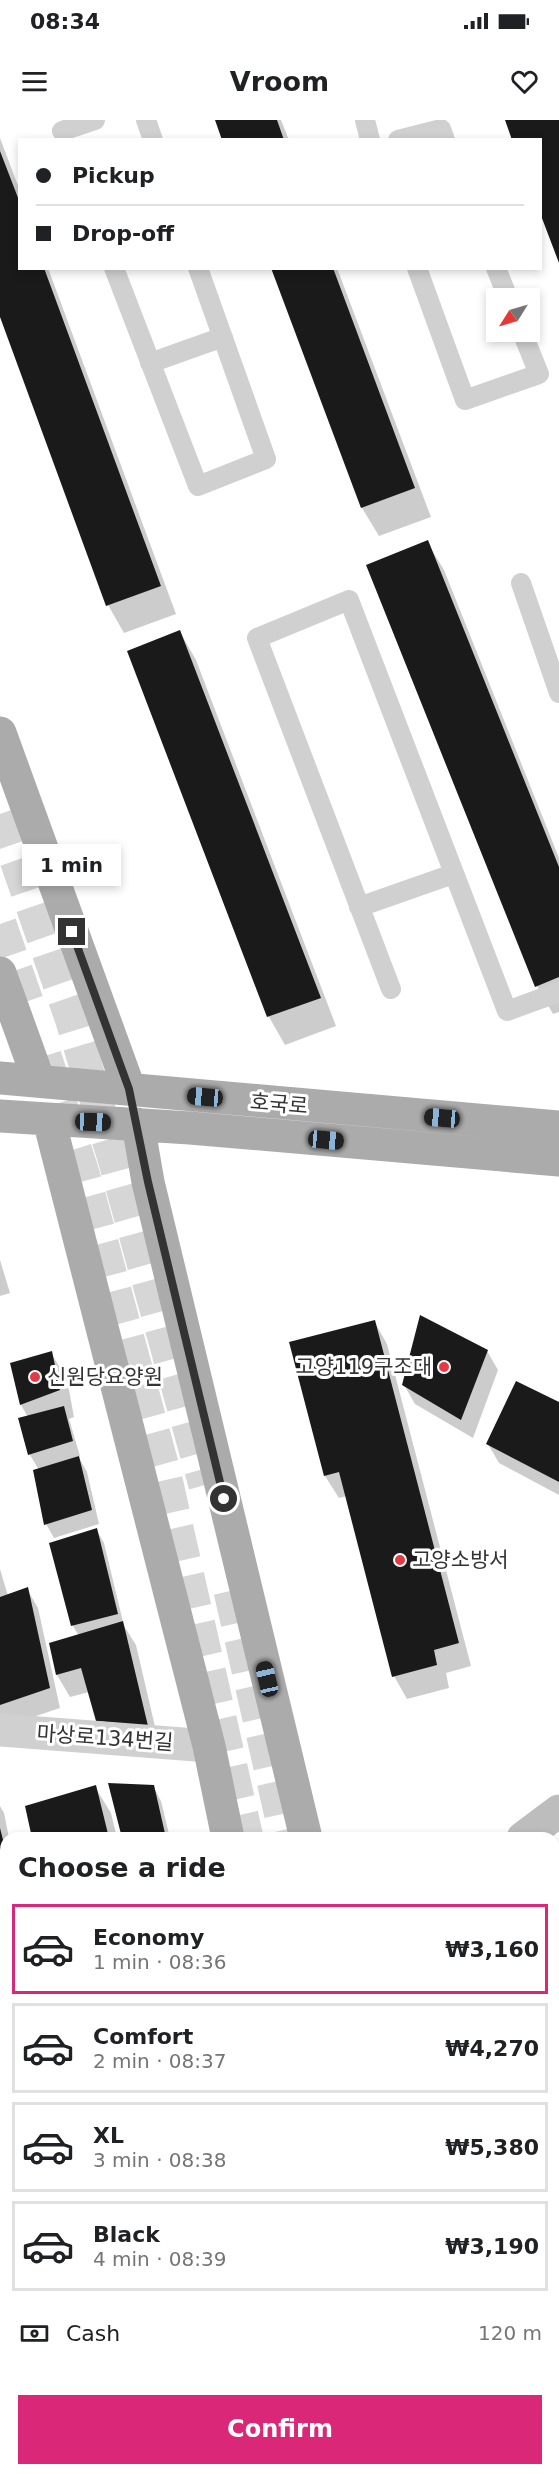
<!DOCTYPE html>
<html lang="en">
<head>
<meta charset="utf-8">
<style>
  :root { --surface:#fff; --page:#f6f6f6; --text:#202124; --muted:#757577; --line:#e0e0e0; --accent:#db2777 }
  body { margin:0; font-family:"DejaVu Sans","Noto Sans KR",sans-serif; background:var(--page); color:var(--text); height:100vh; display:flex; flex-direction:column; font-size:22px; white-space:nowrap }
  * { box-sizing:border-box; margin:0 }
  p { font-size:20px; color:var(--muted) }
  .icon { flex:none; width:33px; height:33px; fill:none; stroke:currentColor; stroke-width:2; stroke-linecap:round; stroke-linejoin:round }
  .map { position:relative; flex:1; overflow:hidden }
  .sheet { position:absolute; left:0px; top:1712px; width:560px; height:644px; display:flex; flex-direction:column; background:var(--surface); border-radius:18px 18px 0 0; box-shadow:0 3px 9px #0003 }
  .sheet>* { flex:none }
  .banner { position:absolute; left:18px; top:18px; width:524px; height:132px; border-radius:0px; box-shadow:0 3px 9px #0003; display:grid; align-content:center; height:132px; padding:0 18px; background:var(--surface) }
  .needle { width:39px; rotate:233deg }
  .buttons { position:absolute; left:486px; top:168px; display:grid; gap:12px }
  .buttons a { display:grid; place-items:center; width:54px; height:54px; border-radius:0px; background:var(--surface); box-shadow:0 3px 9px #0003; font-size:30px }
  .end { position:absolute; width:27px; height:27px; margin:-14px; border:8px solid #333; background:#fff; box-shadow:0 0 0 3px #fff }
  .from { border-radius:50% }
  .bubble { position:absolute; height:42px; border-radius:0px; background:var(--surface); box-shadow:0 3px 9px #0003; font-size:20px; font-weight:600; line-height:42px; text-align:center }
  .car { position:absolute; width:18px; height:36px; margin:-18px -9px; border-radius:8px; box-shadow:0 0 4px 2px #0007; background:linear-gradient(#222 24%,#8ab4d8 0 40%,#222 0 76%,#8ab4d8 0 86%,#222 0) }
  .banner b { display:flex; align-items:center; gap:21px; height:57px; font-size:22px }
  .banner b+b { border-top:2px solid var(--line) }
  .banner i { width:15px; height:15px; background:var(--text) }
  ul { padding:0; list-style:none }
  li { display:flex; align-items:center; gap:18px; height:90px; margin:0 12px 9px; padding:0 6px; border:3px solid var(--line); border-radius:0px }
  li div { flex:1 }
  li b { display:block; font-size:22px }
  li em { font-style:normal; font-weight:600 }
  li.selected { border-color:var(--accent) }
  li>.icon { width:54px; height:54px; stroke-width:1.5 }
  h2 { padding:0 18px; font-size:27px; line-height:72px }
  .pay { display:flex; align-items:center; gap:15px; height:66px; padding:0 18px; font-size:22px }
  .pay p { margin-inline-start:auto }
  .cta { display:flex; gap:12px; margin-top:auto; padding:12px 18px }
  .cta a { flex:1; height:69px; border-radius:0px; background:var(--accent); color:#fff; font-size:24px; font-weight:600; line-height:69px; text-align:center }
  .status { display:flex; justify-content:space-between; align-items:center; height:42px; padding:0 30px; background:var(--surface); direction:ltr }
  .status svg { height:16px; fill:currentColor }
  header { display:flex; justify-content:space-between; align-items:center; height:78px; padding:0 18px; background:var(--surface); font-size:27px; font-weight:600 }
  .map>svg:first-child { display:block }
  .shadow { fill:#0003 }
  .building { fill:#1a1a1a }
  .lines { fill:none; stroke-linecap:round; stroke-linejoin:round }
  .primary-tunnel { stroke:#d6d6d6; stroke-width:33; stroke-dasharray:33 16; stroke-linecap:butt }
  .lane { stroke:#d0d0d0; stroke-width:20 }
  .street { stroke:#d0d0d0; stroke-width:33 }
  .secondary { stroke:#bdbdbd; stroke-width:33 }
  .primary { stroke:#ababab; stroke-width:33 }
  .rail-casing { stroke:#888; stroke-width:7 }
  .rail { stroke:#fff; stroke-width:4.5; stroke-dasharray:14; stroke-linecap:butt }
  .route { stroke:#333; stroke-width:8 }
  .poi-dot { fill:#e63946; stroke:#fff; stroke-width:2 }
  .labels { text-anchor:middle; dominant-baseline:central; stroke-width:6; stroke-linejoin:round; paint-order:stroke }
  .street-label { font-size:21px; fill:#333; stroke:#fff }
  .poi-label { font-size:21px; fill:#333; stroke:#fff; text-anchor:start }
</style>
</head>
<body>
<div class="status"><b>08:34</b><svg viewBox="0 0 49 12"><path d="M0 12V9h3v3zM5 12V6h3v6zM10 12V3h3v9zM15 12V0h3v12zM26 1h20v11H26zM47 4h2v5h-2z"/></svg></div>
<header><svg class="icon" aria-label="menu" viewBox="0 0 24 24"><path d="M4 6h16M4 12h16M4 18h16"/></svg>Vroom<svg class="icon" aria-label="heart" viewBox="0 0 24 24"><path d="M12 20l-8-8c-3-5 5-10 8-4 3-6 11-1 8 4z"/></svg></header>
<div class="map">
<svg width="559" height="2354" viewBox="0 0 559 2354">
  <rect width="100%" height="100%" fill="#fff"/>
  <path class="shadow" d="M 217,0 L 281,0 L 289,20 L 224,20 Z
    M 0,18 L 20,71 L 20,148 L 48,148 L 176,494 L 124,513 L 108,485 L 0,192 Z
    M 272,148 L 337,148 L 431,397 L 379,416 L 362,388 Z
    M 427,422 L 444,450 L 559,738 L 559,892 L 553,894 L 537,866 Z
    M 180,512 L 196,540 L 336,906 L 285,925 L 269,897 L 129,532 Z
    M 0,1140 L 10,1173 L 0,1176 Z
    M 374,1201 L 387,1224 L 471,1546 L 446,1553 L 449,1568 L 407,1579 L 394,1556 L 347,1376 L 339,1378 L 325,1356 Z
    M 487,1231 L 498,1250 L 473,1318 L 415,1284 L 404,1265 Z
    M 51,1233 L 67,1259 L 74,1297 L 69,1299 L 80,1336 L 78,1336 L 87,1352 L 99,1404 L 54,1418 L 46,1404 L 39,1350 L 30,1335 L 19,1299 L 28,1297 L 21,1285 L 12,1244 Z
    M 559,1284 L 559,1375 L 499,1343 L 488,1324 Z
    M 96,1409 L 104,1423 L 124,1506 L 136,1525 L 160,1628 L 89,1572 L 70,1577 L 57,1555 L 79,1516 L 73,1506 L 51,1424 Z
    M 0,1449 L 8,1476 L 27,1469 L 38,1488 L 60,1588 L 0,1608 Z
    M 153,1666 L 161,1681 L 170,1718 L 123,1718 Z
    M 95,1667 L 111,1693 L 117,1718 L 33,1718 Z
    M 0,1686 L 4,1693 L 9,1718 L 6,1718 L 6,1766 L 0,1768 Z
    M 0,1788 L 6,1805 L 6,1943 L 0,1941 Z"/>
  <path class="building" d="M 215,0 L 277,0 L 284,20 L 222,20 Z
    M 505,0 L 559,0 L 559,143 L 540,93 L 540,20 L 512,20 Z
    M 0,31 L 20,83 L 20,148 L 44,148 L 161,466 L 106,486 L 0,197 Z
    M 271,148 L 333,148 L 415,368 L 361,388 Z
    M 428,420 L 559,747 L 559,857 L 535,867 L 366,445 Z
    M 180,510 L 321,878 L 267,897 L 127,531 Z
    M 420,1195 L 488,1230 L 461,1300 L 402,1265 Z
    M 375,1200 L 459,1523 L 434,1530 L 437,1545 L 392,1557 L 339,1352 L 324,1356 L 289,1222 Z
    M 52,1231 L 60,1270 L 20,1285 L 10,1243 Z
    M 516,1261 L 559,1282 L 559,1362 L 486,1324 Z
    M 64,1286 L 73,1321 L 28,1335 L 18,1298 Z
    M 79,1336 L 92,1390 L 44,1405 L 33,1350 Z
    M 97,1408 L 118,1494 L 71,1506 L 49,1423 Z
    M 28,1467 L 50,1568 L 0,1585 L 0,1477 Z
    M 123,1501 L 148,1606 L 96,1601 L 81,1548 L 56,1555 L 49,1523 Z
    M 108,1663 L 154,1665 L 166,1718 L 122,1718 Z
    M 96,1665 L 109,1718 L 32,1718 L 25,1686 Z
    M 0,1708 L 6,1732 L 6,1743 L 0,1745 Z
    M 0,1797 L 6,1812 L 6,1929 L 0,1927 Z
    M 93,2349 L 165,2349 L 166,2354 L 94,2354 Z"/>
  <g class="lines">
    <path class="primary-tunnel" d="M 0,694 L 71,898 L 115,1042 L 205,1365
      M 0,804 L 30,890
      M 45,936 L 83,1053 L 165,1355 L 247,1718
      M 230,1471 L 286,1718"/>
    <path class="lane" d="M 146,0 L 153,20
      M 365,0 L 370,20
      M 62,11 L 95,0
      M 398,20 L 441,9 L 445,20
      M 114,148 L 198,366 L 266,339 L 198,148
      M 417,148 L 465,280 L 539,254 L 522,212
      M 496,148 L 508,178
      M 150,243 L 223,217
      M 521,463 L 559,573
      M 359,787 L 453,754
      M 391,869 L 257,518 L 349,480 L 507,891 L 559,872
      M 554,1803 L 559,1806
      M 554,1899 L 559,1902
      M 554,1991 L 559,1994
      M 554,2066 L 559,2069"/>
    <path class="street" d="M 0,1610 L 209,1626
      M 0,1980 L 6,1982
      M 303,2349 L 316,2354 L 349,2351
      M 530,2349 L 542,2354"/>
    <path class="secondary" d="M 523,1718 L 559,1691
      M 0,2090 L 6,2087
      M 0,2194 L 6,2211
      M 37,2349 L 39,2354"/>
    <path class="primary" d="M 0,613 L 129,968
      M 0,853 L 39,961
      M 0,958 L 559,1007
      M 0,996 L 190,1008 L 559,1040
      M 49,1000 L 209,1626 L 228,1718
      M 138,1004 L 148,1062 L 306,1718
      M 348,2349 L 349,2354
      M 388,2349 L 390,2354
      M 437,2349 L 439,2354
      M 493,2349 L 495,2354"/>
    <g class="rail-casing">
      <path id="rail" d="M 0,2026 L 6,2028
        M 554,2256 L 559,2259"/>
    </g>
    <use href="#rail" class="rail"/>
  </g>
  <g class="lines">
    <path class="route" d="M 72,812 L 129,969 L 148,1062 L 224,1379"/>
  </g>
  <g class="poi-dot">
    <circle cx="444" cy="1247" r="6"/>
    <circle cx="35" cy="1257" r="6"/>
    <circle cx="400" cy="1440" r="6"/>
  </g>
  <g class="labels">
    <g class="street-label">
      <text transform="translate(279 984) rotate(5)">호국로</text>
      <text transform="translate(105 1618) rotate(4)">마상로134번길</text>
    </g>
    <g class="poi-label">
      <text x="432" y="1247" text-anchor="end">고양119구조대</text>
      <text x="47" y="1257">신원당요양원</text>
      <text x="412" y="1440">고양소방서</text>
    </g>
  </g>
</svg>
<div class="buttons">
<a><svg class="needle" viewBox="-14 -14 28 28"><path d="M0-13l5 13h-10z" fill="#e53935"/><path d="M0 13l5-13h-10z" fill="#757577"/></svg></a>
</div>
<i class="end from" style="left:224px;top:1379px"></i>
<i class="end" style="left:72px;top:812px"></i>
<div class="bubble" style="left:22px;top:724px;width:99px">1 min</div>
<i class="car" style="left:205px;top:977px;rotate:275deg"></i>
<i class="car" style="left:442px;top:998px;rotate:275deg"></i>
<i class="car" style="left:93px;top:1002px;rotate:92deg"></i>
<i class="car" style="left:326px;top:1020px;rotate:95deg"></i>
<i class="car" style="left:267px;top:1559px;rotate:347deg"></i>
<div class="banner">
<b><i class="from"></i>Pickup</b>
<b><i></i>Drop-off</b>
</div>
<section class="sheet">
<h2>Choose a ride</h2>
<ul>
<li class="selected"><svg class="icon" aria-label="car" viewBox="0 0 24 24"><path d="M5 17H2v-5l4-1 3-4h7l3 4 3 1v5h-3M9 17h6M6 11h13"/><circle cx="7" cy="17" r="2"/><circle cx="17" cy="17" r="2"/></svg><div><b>Economy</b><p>1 min · 08:36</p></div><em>₩3,160</em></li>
<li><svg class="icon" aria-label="car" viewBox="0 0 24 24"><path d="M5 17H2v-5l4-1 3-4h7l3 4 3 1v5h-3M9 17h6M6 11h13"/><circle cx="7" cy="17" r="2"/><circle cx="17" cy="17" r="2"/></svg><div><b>Comfort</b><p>2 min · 08:37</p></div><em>₩4,270</em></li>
<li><svg class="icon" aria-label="car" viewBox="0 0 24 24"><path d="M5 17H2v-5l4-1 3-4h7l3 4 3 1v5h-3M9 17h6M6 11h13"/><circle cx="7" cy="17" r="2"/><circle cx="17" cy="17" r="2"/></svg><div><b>XL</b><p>3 min · 08:38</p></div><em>₩5,380</em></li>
<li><svg class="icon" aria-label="car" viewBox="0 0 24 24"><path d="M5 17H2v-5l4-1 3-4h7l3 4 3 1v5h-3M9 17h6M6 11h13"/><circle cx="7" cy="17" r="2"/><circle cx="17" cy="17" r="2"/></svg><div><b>Black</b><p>4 min · 08:39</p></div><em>₩3,190</em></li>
</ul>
<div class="pay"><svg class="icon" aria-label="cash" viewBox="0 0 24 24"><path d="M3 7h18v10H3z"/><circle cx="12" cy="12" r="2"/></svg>Cash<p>120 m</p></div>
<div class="cta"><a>Confirm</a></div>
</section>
</div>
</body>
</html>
